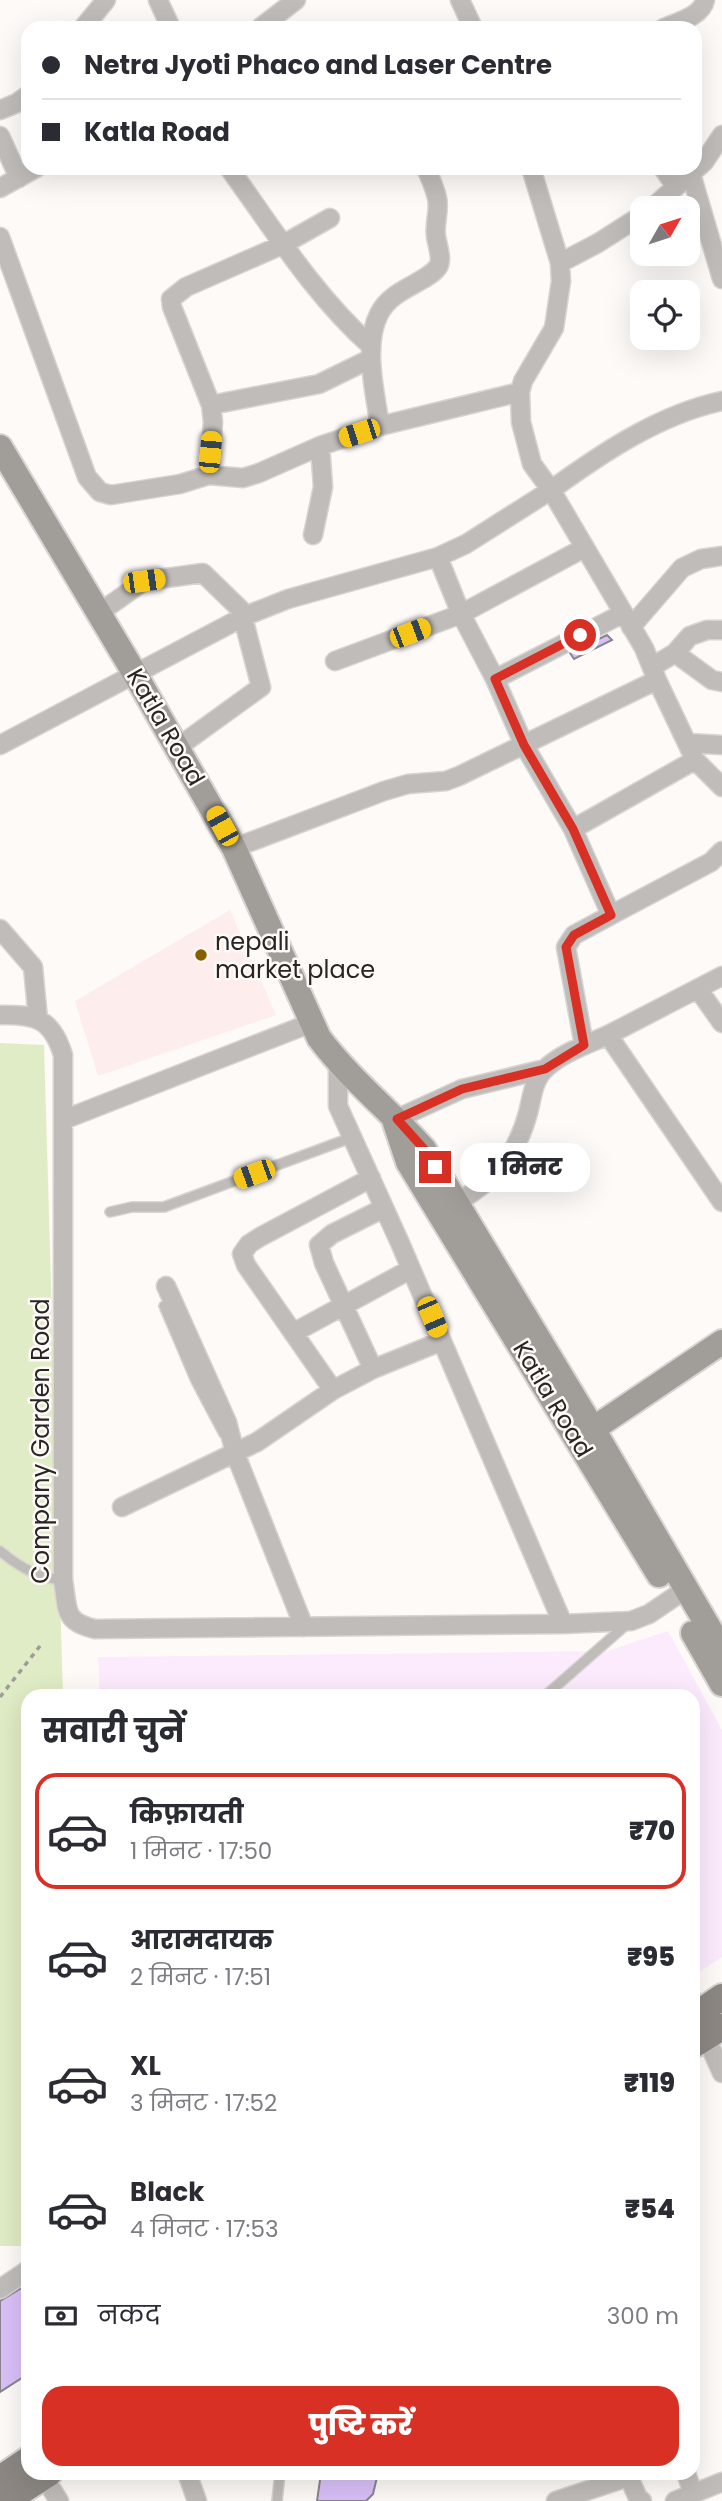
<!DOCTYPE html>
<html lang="hi">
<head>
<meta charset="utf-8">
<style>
  :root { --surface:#fff; --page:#f2f2f3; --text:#2b2b33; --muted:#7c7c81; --line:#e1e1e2; --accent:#d93025 }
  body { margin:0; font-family:Poppins,"Noto Sans Devanagari",sans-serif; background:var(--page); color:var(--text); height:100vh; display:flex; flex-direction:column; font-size:26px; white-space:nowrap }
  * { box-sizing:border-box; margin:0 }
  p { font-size:23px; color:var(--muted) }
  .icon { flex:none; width:38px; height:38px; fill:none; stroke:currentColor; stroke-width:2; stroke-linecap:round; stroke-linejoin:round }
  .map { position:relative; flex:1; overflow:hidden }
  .details { position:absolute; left:21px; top:1689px; width:679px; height:791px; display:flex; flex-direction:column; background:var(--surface); border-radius:21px; box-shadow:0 7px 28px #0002 }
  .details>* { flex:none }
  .banner { position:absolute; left:21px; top:21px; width:681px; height:154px; border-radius:21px; box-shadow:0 7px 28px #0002; display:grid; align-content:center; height:154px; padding:0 21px; background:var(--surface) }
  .needle { width:46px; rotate:51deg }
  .controls { position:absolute; left:630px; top:196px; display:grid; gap:14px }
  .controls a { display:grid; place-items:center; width:70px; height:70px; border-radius:14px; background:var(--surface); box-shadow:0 7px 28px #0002; font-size:35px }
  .end { position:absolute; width:32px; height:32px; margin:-16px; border:9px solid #d93025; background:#fff; box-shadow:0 0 0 4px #fff }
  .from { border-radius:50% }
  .bubble { position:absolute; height:49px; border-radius:21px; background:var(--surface); box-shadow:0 7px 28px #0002; font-size:23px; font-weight:800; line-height:49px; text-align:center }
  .car { position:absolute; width:21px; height:42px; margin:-21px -10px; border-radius:9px; box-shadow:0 0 5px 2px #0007; background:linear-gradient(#f5c518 24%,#345 0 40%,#f5c518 0 76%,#345 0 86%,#f5c518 0) }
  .banner b { display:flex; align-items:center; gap:24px; height:66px; font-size:26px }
  .banner b+b { border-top:2px solid var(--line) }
  .banner i { width:18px; height:18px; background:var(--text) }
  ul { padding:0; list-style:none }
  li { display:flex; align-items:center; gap:21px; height:116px; margin:0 14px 10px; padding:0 7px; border:4px solid transparent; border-radius:21px }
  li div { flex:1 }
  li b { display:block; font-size:26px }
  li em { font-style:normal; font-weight:800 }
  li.active { border-color:var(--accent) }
  li>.icon { width:63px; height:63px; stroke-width:1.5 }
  h2 { padding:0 21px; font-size:32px; line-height:84px }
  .pay { display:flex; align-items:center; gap:18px; height:77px; padding:0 21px; font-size:26px }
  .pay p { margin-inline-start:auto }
  .primary-button { display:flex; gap:14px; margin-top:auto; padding:14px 21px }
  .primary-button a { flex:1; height:80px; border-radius:21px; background:var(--accent); color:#fff; font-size:28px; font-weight:800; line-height:80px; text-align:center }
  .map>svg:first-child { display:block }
  .commercial { fill:#fdeded }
  .medical { fill:#fcebfd }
  .green { fill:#e0ecc5 }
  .building { fill:#d9c0f8; stroke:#88858c; stroke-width:2 }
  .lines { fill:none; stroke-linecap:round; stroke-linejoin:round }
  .lane-casing { stroke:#d7d4d2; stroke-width:12 }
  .street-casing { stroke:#d7d4d2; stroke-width:21 }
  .secondary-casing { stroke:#d7d4d2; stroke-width:28 }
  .primary-casing { stroke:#d7d4d2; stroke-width:30 }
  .path { stroke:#9f9b99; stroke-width:3.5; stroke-dasharray:5 5; stroke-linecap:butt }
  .lane { stroke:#bfbcb9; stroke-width:9 }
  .street { stroke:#bfbcb9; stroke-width:18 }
  .secondary { stroke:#a19d99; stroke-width:24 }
  .primary { stroke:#8c8782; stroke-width:26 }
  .route { stroke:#d93025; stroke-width:9 }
  .poi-dot { fill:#895d00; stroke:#fefaf8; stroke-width:2.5 }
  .labels { text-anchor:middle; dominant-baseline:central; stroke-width:5; stroke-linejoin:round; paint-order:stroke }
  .street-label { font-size:24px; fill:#282523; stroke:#fefaf8 }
  .poi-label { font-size:24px; fill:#282523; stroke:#fefaf8; text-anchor:start }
</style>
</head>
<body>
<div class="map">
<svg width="722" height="2501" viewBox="0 0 722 2501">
  <rect width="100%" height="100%" fill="#fefaf8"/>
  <path class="commercial" d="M 230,910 L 276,1015 L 98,1076 L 75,1001 Z"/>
  <path class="medical" d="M 668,1631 L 722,1730 L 722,1957 L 693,1976 L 693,1696 L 100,1696 L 98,1657 L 607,1651 Z"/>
  <path class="green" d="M 0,1043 L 44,1045 L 63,1696 L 28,1696 L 28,2246 L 0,2246 Z"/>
  <path class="building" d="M 607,635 L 612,640 L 574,659 L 570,653 Z
    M 28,2284 L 28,2374 L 0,2392 L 0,2301 Z
    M 321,2473 L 378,2473 L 373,2494 L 366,2501 L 317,2501 Z"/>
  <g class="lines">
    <g class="lane-casing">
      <path id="lane" d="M 110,1212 L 132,1207 L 164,1207 L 353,1137
        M 164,1306 L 196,1381 L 224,1434
        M 0,1551 C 19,1567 39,1579 63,1580
        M 545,1696 L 627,1624
        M 693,1992 L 699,2002
        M 277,2501 L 280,2473"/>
    </g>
    <g class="street-casing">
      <path id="street" d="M 158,0 L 171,28
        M 460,0 L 473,28
        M 83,28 L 106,0
        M 260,28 L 296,0
        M 664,28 C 678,22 702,16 705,0
        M 0,110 L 17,103 L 28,95
        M 0,136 L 19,178
        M 229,168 C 274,230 313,294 371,346
        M 531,168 L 560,263 L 561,281 L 554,328 L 523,381 L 520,392 L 521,422 L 532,464 L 551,490 C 602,453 660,414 722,401
        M 663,168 L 676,187
        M 691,174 L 722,279
        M 0,188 L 36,168
        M 652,208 L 704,162 L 722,135
        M 0,237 L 87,477 L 100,492 L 111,495 L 180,484 L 209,475 L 243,478 L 259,473 L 320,446 L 380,426 L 520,392
        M 560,263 L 598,243 L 642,215
        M 211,405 L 319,384 L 370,359
        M 380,426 C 375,393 363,345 379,314 C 392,288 425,284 438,267 C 443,259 437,245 436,236 C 434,223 440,211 437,198 C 435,188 430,178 426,168
        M 209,475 L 213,422 L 211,405 L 172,307 L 171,299 L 186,287 L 282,245 L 330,218
        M 313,535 L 323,487 L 320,446
        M 438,557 L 461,614 L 495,679 L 524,745 L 573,829 L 611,915 L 574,935 L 566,947 L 584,1045
        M 99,613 L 144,581 L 203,573 L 241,610 L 261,687 L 178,747
        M 631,627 L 682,568 L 701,559 L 722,556
        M 675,653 L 712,680 L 722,682
        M 335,661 L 461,614 L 584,548
        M 652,667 L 675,653 L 690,636 L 707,630 L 722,630
        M 495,679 L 622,614
        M 687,743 L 722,745
        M 0,745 L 245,616 L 288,599 L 438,557 L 466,544 L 551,490 L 644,648 L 657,680 L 695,760 L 722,787
        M 573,829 L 695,760
        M 234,848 L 384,791 L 408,784 L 446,781 L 459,776 L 657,680
        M 611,915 L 711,862 L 722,851
        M 0,929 L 33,967 L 38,1019
        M 698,989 L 722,1023
        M 0,1015 C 36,1014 52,1019 63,1055 L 63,1580 C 68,1609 63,1622 95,1629 L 563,1624 L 631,1621 L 649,1614 L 686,1589
        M 608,1035 L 722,1202
        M 338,1063 L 338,1106 L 400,1243 L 563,1624
        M 63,1120 L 311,1023
        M 394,1120 L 462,1089 L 545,1069
        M 456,1203 C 495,1180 516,1157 528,1113 C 532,1098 533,1080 545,1069 C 564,1051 590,1044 612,1033 C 649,1014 685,995 722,976
        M 166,1286 L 227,1422 L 235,1453 L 304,1627
        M 293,1333 L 411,1269
        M 373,1369 L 324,1263 L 319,1245 L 332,1234 L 384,1208
        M 333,1390 L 246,1265 L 242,1254 L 249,1244 L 260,1237 L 371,1178
        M 122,1507 L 257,1442 L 333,1390 L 373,1369 L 442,1341
        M 706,2037 L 722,2073
        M 0,2289 L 28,2270
        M 187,2473 L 197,2501
        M 627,2473 L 638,2498 L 642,2501
        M 686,2473 L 693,2493
        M 44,2477 L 59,2501
        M 556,2501 L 628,2477
        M 675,2501 L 722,2482"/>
    </g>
    <g class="secondary-casing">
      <path id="secondary" d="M 0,447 L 135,674 L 234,848 L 319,1038 C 349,1078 390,1111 424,1149 L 593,1429 L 722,1650
        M 395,1123 L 408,1162 L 659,1575
        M 593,1429 L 722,1342
        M 693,1633 L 722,1684"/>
    </g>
    <g class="primary-casing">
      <path id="primary" d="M 693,2017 L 722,1997
        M 693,2045 L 722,2027
        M 0,2479 L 28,2460
        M 6,2501 L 49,2473"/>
    </g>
    <path class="path" d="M 0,1697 L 40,1646"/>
    <use href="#lane" class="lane"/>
    <use href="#street" class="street"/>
    <use href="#secondary" class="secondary"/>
    <use href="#primary" class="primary"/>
  </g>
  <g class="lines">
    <path class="route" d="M 435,1167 L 424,1149 L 397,1119 L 462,1089 L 545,1069 L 584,1045 L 566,947 L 574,935 L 611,915 L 573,829 L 524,745 L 495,679 L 580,635"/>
  </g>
  <circle class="poi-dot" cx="201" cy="955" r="7"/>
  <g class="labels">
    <g class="street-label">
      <text transform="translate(166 727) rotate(60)">Katla Road</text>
      <text transform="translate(553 1399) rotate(59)">Katla Road</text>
      <text transform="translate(40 1441) rotate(-90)">Company Garden Road</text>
    </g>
    <g class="poi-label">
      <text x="215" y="941">nepali<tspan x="215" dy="28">market place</tspan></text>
    </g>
  </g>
</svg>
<div class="controls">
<a><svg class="needle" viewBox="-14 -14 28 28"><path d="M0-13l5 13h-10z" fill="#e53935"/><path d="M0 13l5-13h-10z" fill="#7c7c81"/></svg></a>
<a><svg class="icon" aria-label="locate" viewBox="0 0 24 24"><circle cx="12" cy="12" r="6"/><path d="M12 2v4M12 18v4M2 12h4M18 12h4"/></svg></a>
</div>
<i class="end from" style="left:580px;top:635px"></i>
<i class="end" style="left:435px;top:1167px"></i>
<div class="bubble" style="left:460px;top:1143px;width:130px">1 मिनट</div>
<i class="car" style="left:359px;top:433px;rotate:252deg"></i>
<i class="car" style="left:210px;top:452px;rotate:5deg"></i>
<i class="car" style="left:144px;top:581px;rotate:82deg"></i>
<i class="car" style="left:410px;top:633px;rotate:69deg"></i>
<i class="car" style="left:222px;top:826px;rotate:331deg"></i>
<i class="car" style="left:254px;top:1174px;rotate:250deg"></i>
<i class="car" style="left:432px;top:1317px;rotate:157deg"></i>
<div class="banner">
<b><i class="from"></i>Netra Jyoti Phaco and Laser Centre</b>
<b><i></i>Katla Road</b>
</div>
<section class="details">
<h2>सवारी चुनें</h2>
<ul>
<li class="active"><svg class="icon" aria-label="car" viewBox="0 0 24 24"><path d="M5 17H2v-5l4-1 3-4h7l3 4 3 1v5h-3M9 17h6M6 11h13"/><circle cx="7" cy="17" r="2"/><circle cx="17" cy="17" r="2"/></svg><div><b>किफ़ायती</b><p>1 मिनट · 17:50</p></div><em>₹70</em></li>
<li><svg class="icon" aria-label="car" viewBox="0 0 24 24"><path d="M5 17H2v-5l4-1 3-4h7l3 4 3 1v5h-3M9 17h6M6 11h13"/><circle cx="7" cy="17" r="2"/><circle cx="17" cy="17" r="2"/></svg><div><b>आरामदायक</b><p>2 मिनट · 17:51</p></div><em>₹95</em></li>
<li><svg class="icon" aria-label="car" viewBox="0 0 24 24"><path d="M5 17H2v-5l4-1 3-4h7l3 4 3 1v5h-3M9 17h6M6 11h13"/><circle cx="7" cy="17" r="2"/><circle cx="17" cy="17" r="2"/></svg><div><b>XL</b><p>3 मिनट · 17:52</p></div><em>₹119</em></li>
<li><svg class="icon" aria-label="car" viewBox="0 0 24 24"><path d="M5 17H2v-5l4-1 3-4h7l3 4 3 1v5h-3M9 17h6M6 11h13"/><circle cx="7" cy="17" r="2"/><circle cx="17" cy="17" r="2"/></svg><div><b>Black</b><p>4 मिनट · 17:53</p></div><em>₹54</em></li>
</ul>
<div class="pay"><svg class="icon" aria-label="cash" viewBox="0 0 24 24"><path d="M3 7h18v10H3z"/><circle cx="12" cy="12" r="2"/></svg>नकद<p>300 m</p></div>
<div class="primary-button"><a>पुष्टि करें</a></div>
</section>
</div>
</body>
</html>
